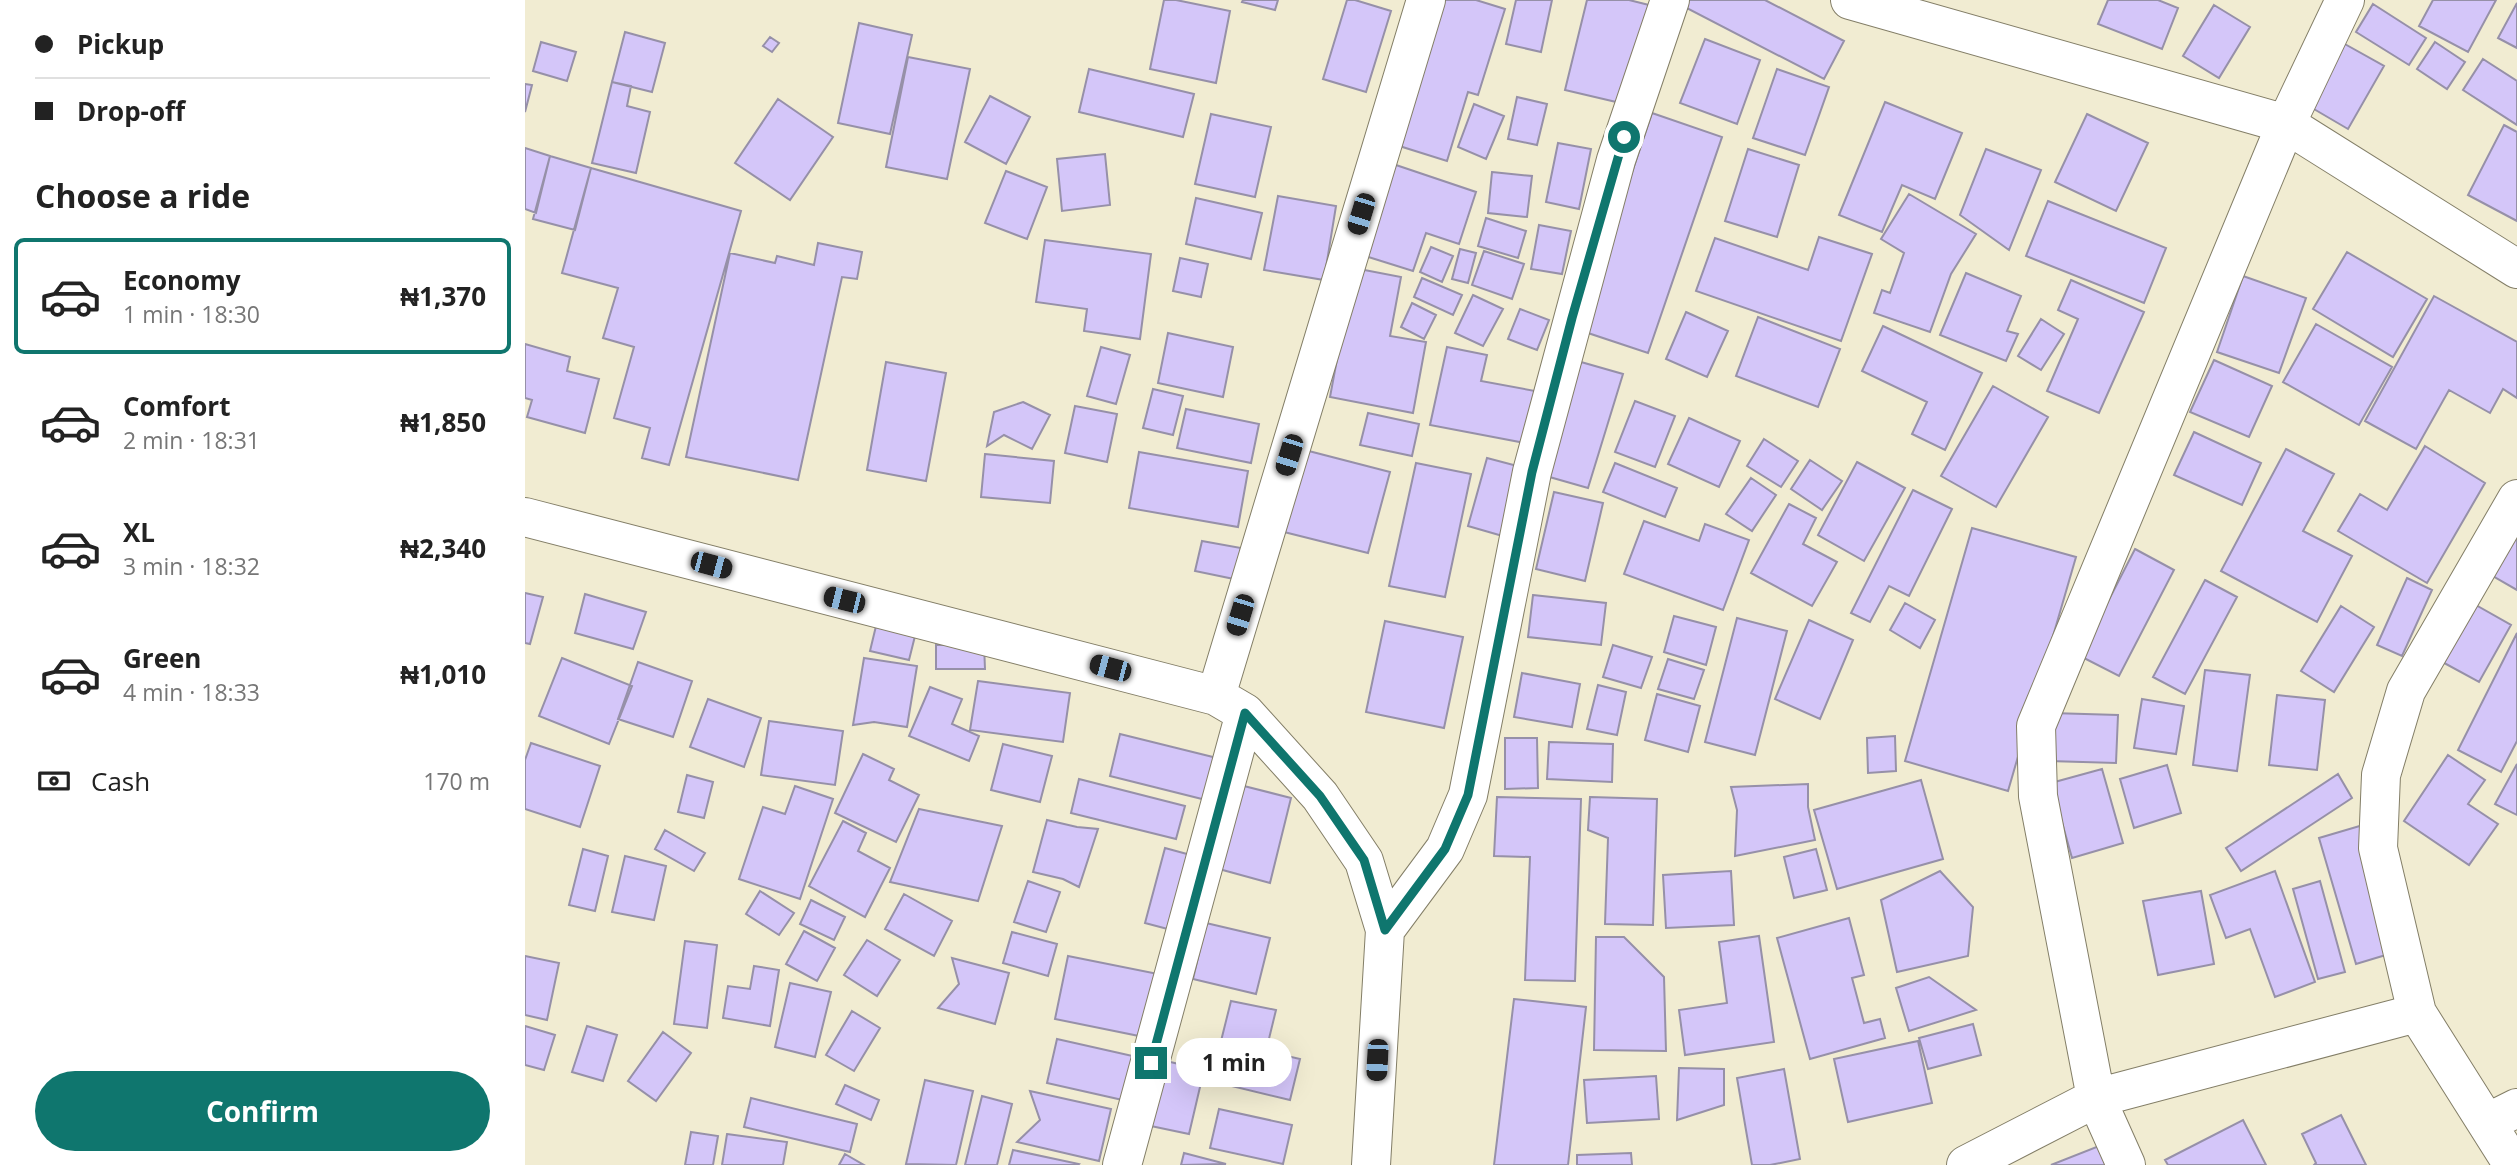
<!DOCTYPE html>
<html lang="en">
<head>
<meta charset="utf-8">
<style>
  :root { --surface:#fff; --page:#f6f6f6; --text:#222; --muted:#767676; --line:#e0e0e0; --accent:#0f766e }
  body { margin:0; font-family:"Open Sans",sans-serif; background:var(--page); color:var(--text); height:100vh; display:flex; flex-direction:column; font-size:26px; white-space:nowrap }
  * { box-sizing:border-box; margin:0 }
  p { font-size:23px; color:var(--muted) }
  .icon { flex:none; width:38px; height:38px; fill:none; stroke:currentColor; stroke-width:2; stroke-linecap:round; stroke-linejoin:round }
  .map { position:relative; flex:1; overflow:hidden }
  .panel { display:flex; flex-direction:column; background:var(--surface); width:525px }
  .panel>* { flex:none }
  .top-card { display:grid; align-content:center; height:154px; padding:0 35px; background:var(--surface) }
  .end { position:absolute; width:32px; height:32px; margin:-16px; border:9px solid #0f766e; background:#fff; box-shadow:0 0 0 4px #fff }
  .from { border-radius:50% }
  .bubble { position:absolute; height:49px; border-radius:24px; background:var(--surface); box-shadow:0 7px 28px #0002; font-size:23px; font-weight:700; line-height:49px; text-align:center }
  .car { position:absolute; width:21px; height:42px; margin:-21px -10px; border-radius:9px; box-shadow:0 0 5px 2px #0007; background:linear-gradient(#222 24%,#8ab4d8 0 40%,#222 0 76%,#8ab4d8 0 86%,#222 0) }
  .top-card b { display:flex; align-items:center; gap:24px; height:66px; font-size:26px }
  .top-card b+b { border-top:2px solid var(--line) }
  .top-card i { width:18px; height:18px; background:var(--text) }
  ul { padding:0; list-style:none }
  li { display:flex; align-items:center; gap:21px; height:116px; margin:0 14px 10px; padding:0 21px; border:4px solid transparent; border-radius:10px }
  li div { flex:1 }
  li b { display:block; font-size:26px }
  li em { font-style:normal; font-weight:700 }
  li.selected { border-color:var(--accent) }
  li>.icon { width:63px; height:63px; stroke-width:1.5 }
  h2 { padding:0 35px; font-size:32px; line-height:84px }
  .pay { display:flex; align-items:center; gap:18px; height:77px; padding:0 35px; font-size:26px }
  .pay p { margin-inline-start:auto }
  .cta { display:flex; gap:14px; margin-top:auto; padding:14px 35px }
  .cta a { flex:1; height:80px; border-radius:42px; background:var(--accent); color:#fff; font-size:28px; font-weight:700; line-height:80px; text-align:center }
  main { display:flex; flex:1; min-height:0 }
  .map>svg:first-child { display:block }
  .building { fill:#d4c6f9; stroke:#9690a8; stroke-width:2 }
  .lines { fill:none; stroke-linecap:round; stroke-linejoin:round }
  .street-casing { stroke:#837e67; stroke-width:40 }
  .street { stroke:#fff; stroke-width:38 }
  .route { stroke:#0f766e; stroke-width:9 }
</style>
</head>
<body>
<main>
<section class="panel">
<div class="top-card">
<b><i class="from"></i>Pickup</b>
<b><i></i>Drop-off</b>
</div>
<h2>Choose a ride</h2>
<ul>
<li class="selected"><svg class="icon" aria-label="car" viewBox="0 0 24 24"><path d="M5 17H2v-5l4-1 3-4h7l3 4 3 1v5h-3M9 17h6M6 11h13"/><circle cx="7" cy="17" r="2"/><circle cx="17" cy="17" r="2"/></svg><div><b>Economy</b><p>1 min · 18:30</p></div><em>₦1,370</em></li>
<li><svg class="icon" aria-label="car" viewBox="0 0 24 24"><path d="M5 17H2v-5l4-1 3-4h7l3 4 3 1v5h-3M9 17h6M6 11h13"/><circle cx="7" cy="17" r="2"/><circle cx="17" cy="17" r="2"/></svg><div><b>Comfort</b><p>2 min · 18:31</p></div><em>₦1,850</em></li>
<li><svg class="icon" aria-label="car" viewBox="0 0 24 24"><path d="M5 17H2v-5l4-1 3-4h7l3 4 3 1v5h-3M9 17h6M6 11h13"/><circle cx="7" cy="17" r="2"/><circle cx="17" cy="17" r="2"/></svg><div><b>XL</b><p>3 min · 18:32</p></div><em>₦2,340</em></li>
<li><svg class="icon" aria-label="car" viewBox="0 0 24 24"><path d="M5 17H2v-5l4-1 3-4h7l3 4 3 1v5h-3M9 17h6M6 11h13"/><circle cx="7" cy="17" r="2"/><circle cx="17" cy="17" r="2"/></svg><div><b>Green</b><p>4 min · 18:33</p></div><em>₦1,010</em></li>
</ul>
<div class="pay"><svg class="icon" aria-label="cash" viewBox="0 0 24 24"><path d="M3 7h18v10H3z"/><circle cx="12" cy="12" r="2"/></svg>Cash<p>170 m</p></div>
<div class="cta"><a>Confirm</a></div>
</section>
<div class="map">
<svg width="1992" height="1165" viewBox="0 0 1992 1165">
  <rect width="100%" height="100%" fill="#f1ecd2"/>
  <path class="building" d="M 639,0 L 651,0 L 705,11 L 691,83 L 625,69 Z
    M 718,0 L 753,0 L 750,10 L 717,2 Z
    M 822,0 L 830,0 L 866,11 L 841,92 L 798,79 Z
    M 914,0 L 951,0 L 980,9 L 953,95 L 943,92 L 922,161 L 868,144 Z
    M 991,0 L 1027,0 L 1016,52 L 981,44 Z
    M 1062,0 L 1104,0 L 1128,6 L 1104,105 L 1040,90 Z
    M 1153,0 L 1240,0 L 1319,41 L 1299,79 L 1152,3 Z
    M 1583,0 L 1633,0 L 1653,8 L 1637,49 L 1573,24 Z
    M 1908,0 L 1971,0 L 1943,52 L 1894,26 Z
    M 1992,3 L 1992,48 L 1973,38 Z
    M 1848,4 L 1901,38 L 1884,65 L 1831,32 Z
    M 1689,5 L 1725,27 L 1694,78 L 1658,56 Z
    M 334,23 L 387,35 L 365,134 L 313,123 Z
    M 100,32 L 140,43 L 127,92 L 87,82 Z
    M 245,37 L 254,43 L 247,52 L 238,46 Z
    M 1180,39 L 1235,60 L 1212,124 L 1155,103 Z
    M 16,42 L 51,52 L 42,81 L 8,71 Z
    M 1910,42 L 1940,62 L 1922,89 L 1892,69 Z
    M 1818,43 L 1859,66 L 1823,129 L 1782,105 Z
    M 383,57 L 445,69 L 422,179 L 361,167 Z
    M 1958,59 L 1992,81 L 1992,125 L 1938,90 Z
    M 564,69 L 669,94 L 658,137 L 554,112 Z
    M 1252,69 L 1304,87 L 1280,155 L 1228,138 Z
    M 87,82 L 106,86 L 102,106 L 125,112 L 111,173 L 67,163 Z
    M 0,84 L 7,85 L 0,112 Z
    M 465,96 L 505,117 L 481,164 L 440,142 Z
    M 992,97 L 1022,104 L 1012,145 L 983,139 Z
    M 253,99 L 308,137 L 265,200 L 210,163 Z
    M 1360,102 L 1437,133 L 1410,199 L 1377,185 L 1357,232 L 1314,215 Z
    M 949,104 L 979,116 L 961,159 L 933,147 Z
    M 1127,113 L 1197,137 L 1123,353 L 1054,330 Z
    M 686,114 L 746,127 L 730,197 L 670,184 Z
    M 1562,114 L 1623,143 L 1591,211 L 1530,182 Z
    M 1979,125 L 1992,132 L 1992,221 L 1943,195 Z
    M 1033,143 L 1066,149 L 1054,209 L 1021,202 Z
    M 0,148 L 25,156 L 11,213 L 0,209 Z
    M 1223,149 L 1274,165 L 1252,237 L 1200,221 Z
    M 1461,149 L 1516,170 L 1484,250 L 1435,215 Z
    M 580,154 L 585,205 L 537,211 L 532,159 Z
    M 25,156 L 66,168 L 50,230 L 8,219 Z
    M 865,163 L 951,192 L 934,244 L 901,233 L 888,271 L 834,254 Z
    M 66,168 L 216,211 L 144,465 L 117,458 L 125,428 L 89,418 L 109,347 L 78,338 L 93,288 L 37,273 Z
    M 481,171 L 522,187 L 502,239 L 460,223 Z
    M 967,172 L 1007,176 L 1002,217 L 963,213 Z
    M 1384,194 L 1451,234 L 1426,274 L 1405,332 L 1349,313 L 1357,290 L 1365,293 L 1379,253 L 1356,239 Z
    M 753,196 L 811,206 L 799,280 L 739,270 Z
    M 671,198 L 737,213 L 726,259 L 661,244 Z
    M 1523,201 L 1641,248 L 1619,303 L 1501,256 Z
    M 961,218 L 1001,231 L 993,258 L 953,246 Z
    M 1014,225 L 1046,231 L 1037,274 L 1006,269 Z
    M 1294,237 L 1347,254 L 1316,341 L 1171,291 L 1190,238 L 1283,270 Z
    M 520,240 L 626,254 L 615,339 L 559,331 L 562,309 L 511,302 Z
    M 293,243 L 337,252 L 332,279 L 317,277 L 273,480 L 161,457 L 205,253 L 250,263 L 252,256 L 289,265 Z
    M 906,247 L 928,256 L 917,282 L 895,272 Z
    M 935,249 L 951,253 L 943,283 L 927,279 Z
    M 959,251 L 999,264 L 987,299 L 947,285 Z
    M 1822,252 L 1902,299 L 1868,357 L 1788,309 Z
    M 655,258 L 683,264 L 676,297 L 648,291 Z
    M 829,268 L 876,277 L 865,336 L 901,342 L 888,413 L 805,397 Z
    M 1441,273 L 1496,296 L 1482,331 L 1493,334 L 1481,361 L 1415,335 Z
    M 1718,276 L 1781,298 L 1754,373 L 1692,352 Z
    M 897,278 L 937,295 L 928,315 L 889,297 Z
    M 1546,280 L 1619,312 L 1574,413 L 1522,391 L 1553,319 L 1533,310 Z
    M 948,295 L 978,309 L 958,346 L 930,333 Z
    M 1909,296 L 1992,342 L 1992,398 L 1978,389 L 1965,413 L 1924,390 L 1891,449 L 1840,421 Z
    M 887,303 L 911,315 L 899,339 L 876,327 Z
    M 995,309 L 1024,320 L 1012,350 L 983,339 Z
    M 1161,312 L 1203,331 L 1182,377 L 1141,359 Z
    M 1233,317 L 1315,349 L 1293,407 L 1211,376 Z
    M 1516,319 L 1539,334 L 1516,370 L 1493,356 Z
    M 1791,324 L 1867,367 L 1834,425 L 1758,382 Z
    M 1358,326 L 1457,373 L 1420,450 L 1387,434 L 1402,402 L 1337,371 Z
    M 643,333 L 708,347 L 698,397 L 633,383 Z
    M 0,344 L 45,357 L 42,371 L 74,379 L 60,433 L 2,417 L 7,400 L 0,398 Z
    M 576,347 L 605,355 L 591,404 L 562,396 Z
    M 922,347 L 962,355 L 956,381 L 1010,391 L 1000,443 L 905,425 Z
    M 1689,360 L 1747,386 L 1724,437 L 1665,412 Z
    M 361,362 L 421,373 L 401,481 L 342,470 Z
    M 1056,362 L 1098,374 L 1063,488 L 1021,476 Z
    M 1468,386 L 1523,417 L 1471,507 L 1416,476 Z
    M 628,389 L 658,396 L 648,435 L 618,428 Z
    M 1110,401 L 1150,416 L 1130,467 L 1090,452 Z
    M 498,402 L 525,415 L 507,449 L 479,435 L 462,446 L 469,412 Z
    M 550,406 L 592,414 L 582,462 L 540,453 Z
    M 661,409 L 734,424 L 726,463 L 652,448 Z
    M 843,413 L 894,424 L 887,456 L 835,445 Z
    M 1164,418 L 1215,441 L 1194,487 L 1143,464 Z
    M 1669,432 L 1736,463 L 1717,505 L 1649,475 Z
    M 1239,439 L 1273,461 L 1256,487 L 1222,466 Z
    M 1900,446 L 1960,483 L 1902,583 L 1813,531 L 1835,494 L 1862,510 Z
    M 776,449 L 865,472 L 843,553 L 755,531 Z
    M 1761,449 L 1809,474 L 1778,531 L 1827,556 L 1792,622 L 1696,571 Z
    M 614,452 L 723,471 L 713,527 L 604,508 Z
    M 460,454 L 529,461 L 525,503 L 456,497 Z
    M 962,458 L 1000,468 L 981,537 L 943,526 Z
    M 1285,460 L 1317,481 L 1297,510 L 1266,489 Z
    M 1332,462 L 1380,488 L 1339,561 L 1293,535 Z
    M 891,463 L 946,474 L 920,597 L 864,586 Z
    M 1090,463 L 1152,488 L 1140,517 L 1078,492 Z
    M 1226,478 L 1251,495 L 1227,531 L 1201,514 Z
    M 1388,490 L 1427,509 L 1384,596 L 1364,586 L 1345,622 L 1326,613 Z
    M 1029,492 L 1078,503 L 1060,581 L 1011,569 Z
    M 1992,496 L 1992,590 L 1952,567 Z
    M 1264,504 L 1291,518 L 1278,544 L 1312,562 L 1287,606 L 1226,573 Z
    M 1119,521 L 1174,541 L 1180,524 L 1224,540 L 1198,610 L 1099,574 Z
    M 1447,528 L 1551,557 L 1483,791 L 1380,761 Z
    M 677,541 L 716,548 L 709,579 L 670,571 Z
    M 1610,549 L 1649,570 L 1594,676 L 1555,656 Z
    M 1882,578 L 1907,590 L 1877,656 L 1852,645 Z
    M 1680,580 L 1712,597 L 1660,694 L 1628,677 Z
    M 0,593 L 18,597 L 5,644 L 0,643 Z
    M 60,594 L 121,612 L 108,649 L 50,633 Z
    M 1008,595 L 1081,603 L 1076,645 L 1003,637 Z
    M 1942,600 L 1986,625 L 1954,682 L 1910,658 Z
    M 1380,603 L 1410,620 L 1395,648 L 1365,630 Z
    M 1816,606 L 1849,627 L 1809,692 L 1776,671 Z
    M 1149,616 L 1191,627 L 1181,665 L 1139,652 Z
    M 1212,618 L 1262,631 L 1230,755 L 1180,742 Z
    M 1284,620 L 1328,640 L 1295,719 L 1250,699 Z
    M 860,621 L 938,637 L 919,728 L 841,712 Z
    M 351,626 L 390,636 L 384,660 L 345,651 Z
    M 1992,633 L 1992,741 L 1976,772 L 1933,750 Z
    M 459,644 L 460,669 L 411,669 L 411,645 Z
    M 1088,645 L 1127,657 L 1116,688 L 1078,677 Z
    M 37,658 L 107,686 L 84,744 L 14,716 Z
    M 339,658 L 392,666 L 382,727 L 349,722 L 328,725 Z
    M 1143,659 L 1179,670 L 1169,699 L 1133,689 Z
    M 113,662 L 167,681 L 148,737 L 93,719 Z
    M 1680,670 L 1725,675 L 1712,771 L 1668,765 Z
    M 997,673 L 1055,684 L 1047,727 L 989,717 Z
    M 453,681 L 545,693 L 538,742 L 445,730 Z
    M 1073,685 L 1101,692 L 1092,735 L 1062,729 Z
    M 405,687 L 437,699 L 427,724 L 454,736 L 444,761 L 384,736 Z
    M 1132,694 L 1175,706 L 1163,752 L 1120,740 Z
    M 1752,695 L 1800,700 L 1792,770 L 1744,765 Z
    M 183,699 L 236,718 L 219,767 L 165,747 Z
    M 1617,699 L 1659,706 L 1651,754 L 1609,748 Z
    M 1526,713 L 1593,715 L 1591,763 L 1524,761 Z
    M 244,721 L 318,731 L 310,785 L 236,775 Z
    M 595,734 L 692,758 L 681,800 L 585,776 Z
    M 1370,736 L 1371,771 L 1343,773 L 1342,738 Z
    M 980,738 L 1012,738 L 1013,788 L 980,789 Z
    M 1024,742 L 1088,744 L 1087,782 L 1022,779 Z
    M 6,743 L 75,766 L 55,827 L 0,809 L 0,760 Z
    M 478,744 L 527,756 L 515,802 L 466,790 Z
    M 338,754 L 369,769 L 364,780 L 394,795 L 371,842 L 310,813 Z
    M 1923,755 L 1960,780 L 1943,804 L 1973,824 L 1944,865 L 1879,821 Z
    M 1992,764 L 1992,815 L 1970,804 Z
    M 1642,765 L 1656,813 L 1609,828 L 1595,779 Z
    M 1577,769 L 1598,843 L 1547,858 L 1526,783 Z
    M 1813,774 L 1827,798 L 1716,871 L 1701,848 Z
    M 162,775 L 188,782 L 179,818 L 153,812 Z
    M 554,779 L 660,806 L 651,839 L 546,813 Z
    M 1396,780 L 1418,859 L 1312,889 L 1289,810 Z
    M 1283,784 L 1283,807 L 1290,840 L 1210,856 L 1212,810 L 1206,787 Z
    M 715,785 L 766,798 L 745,883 L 694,869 Z
    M 270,786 L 308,799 L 275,899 L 214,879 L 238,807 L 260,814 Z
    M 972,797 L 1056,799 L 1050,981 L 1000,980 L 1005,857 L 969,856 Z
    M 1065,797 L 1132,799 L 1128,925 L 1080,924 L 1083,838 L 1063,830 Z
    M 394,809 L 477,826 L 453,901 L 365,882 Z
    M 522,820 L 552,827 L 573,829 L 554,887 L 538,879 L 508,872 Z
    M 318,821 L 341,833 L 333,851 L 365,868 L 340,917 L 284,886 Z
    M 1838,825 L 1874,951 L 1831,964 L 1794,838 Z
    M 140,830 L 180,853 L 169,871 L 130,849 Z
    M 640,848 L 673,857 L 654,932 L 620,923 Z
    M 58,849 L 83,856 L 70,911 L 44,905 Z
    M 1291,849 L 1302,890 L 1269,898 L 1259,857 Z
    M 100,856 L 141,866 L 129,920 L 87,912 Z
    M 1206,871 L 1209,925 L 1141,928 L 1138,875 Z
    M 1415,871 L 1448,907 L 1443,956 L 1372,972 L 1356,900 Z
    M 1750,871 L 1790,982 L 1750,997 L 1725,929 L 1701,938 L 1685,895 Z
    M 503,881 L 535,892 L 521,932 L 489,922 Z
    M 1795,881 L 1820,972 L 1793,979 L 1768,889 Z
    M 235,891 L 269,913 L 254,935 L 221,914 Z
    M 1676,891 L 1689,964 L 1633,975 L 1618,901 Z
    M 379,894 L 427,921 L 409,956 L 360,929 Z
    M 286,900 L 320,917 L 309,940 L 275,924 Z
    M 1324,918 L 1339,975 L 1327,978 L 1339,1023 L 1355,1019 L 1360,1038 L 1285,1059 L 1252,938 Z
    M 681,923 L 745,938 L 731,994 L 668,979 Z
    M 279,931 L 310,948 L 292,981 L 261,964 Z
    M 487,932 L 532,944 L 523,976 L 478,963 Z
    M 1234,936 L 1249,1042 L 1160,1055 L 1154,1010 L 1202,1003 L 1194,942 Z
    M 1071,937 L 1099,937 L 1139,977 L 1141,1051 L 1069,1050 Z
    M 342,940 L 375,960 L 352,996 L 319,975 Z
    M 160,941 L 192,945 L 182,1028 L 149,1024 Z
    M 0,956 L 34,963 L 22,1020 L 0,1015 Z
    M 543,956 L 633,974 L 619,1037 L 530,1019 Z
    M 427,958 L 484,973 L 470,1024 L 413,1008 L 434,984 Z
    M 229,966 L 254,970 L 245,1026 L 198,1018 L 203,986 L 225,989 Z
    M 1404,977 L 1451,1010 L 1384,1031 L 1371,988 Z
    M 265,983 L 306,992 L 290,1057 L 250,1047 Z
    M 989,999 L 1061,1007 L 1043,1165 L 969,1165 Z
    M 706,1001 L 751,1010 L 741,1051 L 775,1059 L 765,1100 L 686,1081 Z
    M 327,1011 L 355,1028 L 329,1071 L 301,1055 Z
    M 1448,1024 L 1456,1055 L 1403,1069 L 1394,1038 Z
    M 0,1026 L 30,1035 L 19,1070 L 0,1065 Z
    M 62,1026 L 92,1035 L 78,1081 L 47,1072 Z
    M 138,1032 L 166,1053 L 131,1101 L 103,1081 Z
    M 532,1039 L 612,1057 L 602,1101 L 522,1083 Z
    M 1393,1041 L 1407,1103 L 1323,1122 L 1309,1059 Z
    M 637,1060 L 679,1070 L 664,1134 L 621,1125 Z
    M 1154,1068 L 1199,1069 L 1199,1105 L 1152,1120 Z
    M 1259,1069 L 1275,1159 L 1245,1165 L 1227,1165 L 1212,1078 Z
    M 1131,1076 L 1134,1119 L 1062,1123 L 1059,1080 Z
    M 400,1080 L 448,1091 L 431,1165 L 381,1164 Z
    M 320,1085 L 354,1100 L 346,1120 L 311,1104 Z
    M 505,1091 L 586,1109 L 574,1161 L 492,1142 L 515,1120 Z
    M 457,1096 L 487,1104 L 472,1165 L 440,1165 Z
    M 226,1098 L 332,1124 L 325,1152 L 219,1127 Z
    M 694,1109 L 767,1125 L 758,1164 L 685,1148 Z
    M 1816,1115 L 1841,1165 L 1789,1165 L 1791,1163 L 1777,1134 Z
    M 1718,1120 L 1741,1165 L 1643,1165 L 1640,1160 Z
    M 166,1132 L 193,1136 L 188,1165 L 160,1165 Z
    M 202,1134 L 262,1142 L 258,1165 L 197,1165 Z
    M 1574,1146 L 1581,1165 L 1526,1165 Z
    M 488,1150 L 554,1164 L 553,1165 L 484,1165 Z
    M 659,1153 L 701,1164 L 656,1165 Z
    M 1106,1153 L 1107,1165 L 1052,1165 L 1052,1155 Z
    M 320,1154 L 339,1165 L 314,1165 Z"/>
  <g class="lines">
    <g class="street-casing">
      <path id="street" d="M 1325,0 L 1761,124 L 1992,269
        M 0,517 L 691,696 L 720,713 L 795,796 L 839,861 L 860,930 L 846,1165
        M 691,696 L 901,0
        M 860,930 L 920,849 L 943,795 L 1007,472 L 1091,160 L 1145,0
        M 1962,1123 L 1992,1108
        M 597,1165 L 720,713
        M 1441,1165 L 1571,1098 L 1892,1013
        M 1601,1165 L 1571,1098 L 1513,796 L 1511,726 L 1761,124 L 1820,0
        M 1988,1165 L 1892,1013 L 1853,848 L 1856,775 L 1881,691 L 1992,499"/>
    </g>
    <use href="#street" class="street"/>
  </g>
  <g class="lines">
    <path class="route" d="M 626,1063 L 720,713 L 795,796 L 839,860 L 860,930 L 920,849 L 943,795 L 1007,472 L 1047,318 L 1099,137"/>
  </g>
</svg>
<i class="end from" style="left:1099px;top:137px"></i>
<i class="end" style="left:626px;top:1063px"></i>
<div class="bubble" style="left:651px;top:1038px;width:116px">1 min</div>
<i class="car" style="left:836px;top:214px;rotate:197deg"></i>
<i class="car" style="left:764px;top:455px;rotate:197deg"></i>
<i class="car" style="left:186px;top:565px;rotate:105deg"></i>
<i class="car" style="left:319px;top:600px;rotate:284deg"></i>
<i class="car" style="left:715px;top:615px;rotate:197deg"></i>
<i class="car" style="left:585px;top:668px;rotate:285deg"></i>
<i class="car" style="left:852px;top:1060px;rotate:183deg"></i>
</div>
</main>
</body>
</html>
